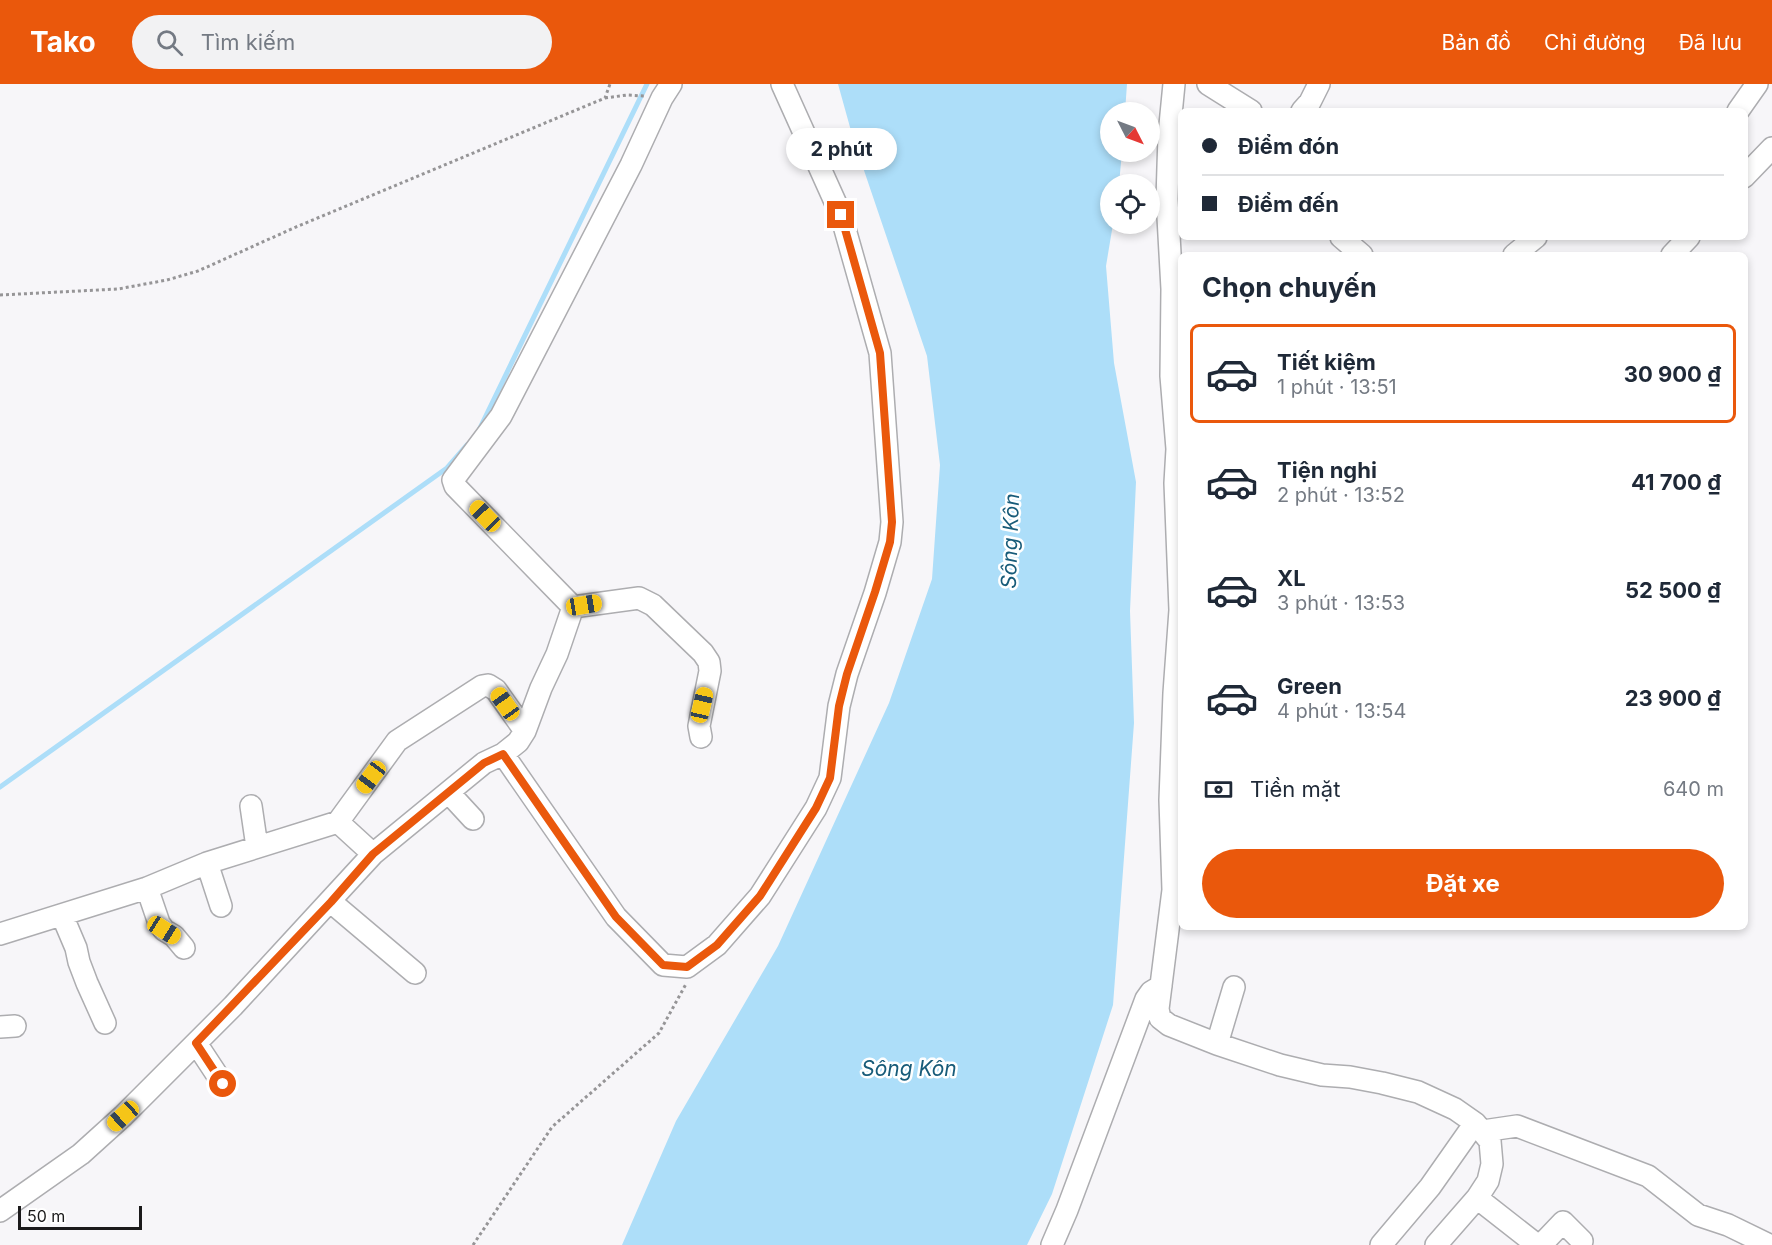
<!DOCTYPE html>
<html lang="vi">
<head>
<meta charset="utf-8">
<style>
  :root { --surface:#fff; --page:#f2f2f3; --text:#1f2937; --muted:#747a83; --line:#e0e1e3; --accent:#ea580c }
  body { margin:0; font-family:Inter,sans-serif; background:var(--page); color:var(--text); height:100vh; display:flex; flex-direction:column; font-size:22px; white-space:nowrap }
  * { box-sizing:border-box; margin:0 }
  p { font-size:20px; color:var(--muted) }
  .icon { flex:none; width:33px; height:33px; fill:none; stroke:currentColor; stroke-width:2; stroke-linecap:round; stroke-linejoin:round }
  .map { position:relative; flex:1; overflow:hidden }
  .sheet { position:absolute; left:1178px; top:168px; width:570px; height:678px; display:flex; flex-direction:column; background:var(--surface); border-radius:9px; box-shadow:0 3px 9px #0003 }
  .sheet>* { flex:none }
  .top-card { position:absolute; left:1178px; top:24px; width:570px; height:132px; border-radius:9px; box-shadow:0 3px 9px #0003; display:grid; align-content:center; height:132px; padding:0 24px; background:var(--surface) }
  .needle { width:39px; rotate:132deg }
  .controls { position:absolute; left:1100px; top:18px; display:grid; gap:12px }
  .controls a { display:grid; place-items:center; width:60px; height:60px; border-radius:50%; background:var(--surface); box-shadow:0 3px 9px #0003; font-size:30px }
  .scale { position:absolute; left:18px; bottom:15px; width:124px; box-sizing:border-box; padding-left:6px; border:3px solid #1b1a1b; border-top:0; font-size:16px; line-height:21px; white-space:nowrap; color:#1b1a1b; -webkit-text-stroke:4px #fff; paint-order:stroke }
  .end { position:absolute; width:27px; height:27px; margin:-14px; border:8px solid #ea580c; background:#fff; box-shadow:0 0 0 3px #fff }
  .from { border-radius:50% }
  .bubble { position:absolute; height:42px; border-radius:21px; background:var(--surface); box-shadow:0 3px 9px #0003; font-size:20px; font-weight:700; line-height:42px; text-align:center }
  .car { position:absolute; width:18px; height:36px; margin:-18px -9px; border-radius:8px; box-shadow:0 0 4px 2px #0007; background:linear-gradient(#f5c518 24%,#345 0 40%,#f5c518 0 76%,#345 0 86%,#f5c518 0) }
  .top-card b { display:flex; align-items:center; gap:21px; height:57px; font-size:22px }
  .top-card b+b { border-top:2px solid var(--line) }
  .top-card i { width:15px; height:15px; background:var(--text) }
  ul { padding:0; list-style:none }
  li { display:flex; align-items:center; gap:18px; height:99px; margin:0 12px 9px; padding:0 12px; border:3px solid transparent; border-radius:9px }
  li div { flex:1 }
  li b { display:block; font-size:22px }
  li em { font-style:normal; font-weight:700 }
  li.on { border-color:var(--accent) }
  li>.icon { width:54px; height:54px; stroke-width:1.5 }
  h2 { padding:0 24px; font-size:27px; line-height:72px }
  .pay { display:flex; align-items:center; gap:15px; height:66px; padding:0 24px; font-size:22px }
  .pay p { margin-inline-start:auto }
  .cta { display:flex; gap:12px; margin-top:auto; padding:12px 24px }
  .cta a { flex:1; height:69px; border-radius:36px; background:var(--accent); color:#fff; font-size:24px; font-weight:700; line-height:69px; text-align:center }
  header { display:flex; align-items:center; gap:36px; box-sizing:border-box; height:84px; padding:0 30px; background:var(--accent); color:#fff }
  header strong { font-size:28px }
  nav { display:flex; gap:33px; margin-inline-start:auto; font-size:21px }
  .search { width:420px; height:54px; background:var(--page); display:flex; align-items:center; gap:15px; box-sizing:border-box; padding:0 21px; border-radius:33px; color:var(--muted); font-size:22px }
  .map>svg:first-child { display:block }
  .water { fill:#addef9 }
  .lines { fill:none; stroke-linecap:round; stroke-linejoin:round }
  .stream { stroke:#addef9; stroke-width:5 }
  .minor-casing { stroke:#adadb0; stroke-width:24 }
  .path { stroke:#969597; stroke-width:3; stroke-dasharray:3 3; stroke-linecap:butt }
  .minor { stroke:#fff; stroke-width:21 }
  .route { stroke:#ea580c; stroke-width:8 }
  .labels { text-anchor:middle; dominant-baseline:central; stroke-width:5; stroke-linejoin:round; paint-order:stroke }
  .water-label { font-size:21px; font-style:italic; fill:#175b79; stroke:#fff }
</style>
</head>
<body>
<header>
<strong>Tako</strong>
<div class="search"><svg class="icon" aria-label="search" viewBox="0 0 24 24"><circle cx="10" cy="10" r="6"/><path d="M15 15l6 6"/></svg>Tìm kiếm</div>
<nav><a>Bản đồ</a><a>Chỉ đường</a><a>Đã lưu</a></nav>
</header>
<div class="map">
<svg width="1772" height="1161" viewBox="0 0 1772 1161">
  <rect width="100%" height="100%" fill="#f7f6f9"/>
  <path class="water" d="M 838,0 L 1127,0 L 1125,28 L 1110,28 L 1110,68 L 1122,68 L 1119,100 L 1110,100 L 1110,140 L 1113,140 L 1106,182 L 1114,279 L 1136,398 L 1130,527 L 1134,639 L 1113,921 L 1052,1110 L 1027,1161 L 622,1161 L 676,1037 L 778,862 L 889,619 L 932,495 L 940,381 L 927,272 L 853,54 Z"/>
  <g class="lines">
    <path class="stream" d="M 480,344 L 647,0
      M 0,703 L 447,384 L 467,361"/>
    <g class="minor-casing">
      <path id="minor" d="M 1174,0 L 1169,51 L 1167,115 L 1172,205 L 1171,292 L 1177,365 L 1175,399 L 1180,526 L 1174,609 L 1170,716 L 1173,806 L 1158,925 L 1160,934 L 1169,941 L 1217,960 L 1280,981 L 1322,991 L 1350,993 L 1382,999 L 1418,1008 L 1455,1025 L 1475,1039 L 1490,1057 L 1492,1080 L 1488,1097 L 1477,1114 L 1436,1161
        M 1208,0 L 1251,27
        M 1302,27 L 1310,18 L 1319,0
        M 1738,27 L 1757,0
        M 1744,93 L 1772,64
        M 1341,153 L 1362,171
        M 1514,171 L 1536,153
        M 1672,171 L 1689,153
        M 573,523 L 639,514 L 653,521 L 703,569 L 709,578 L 710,587 L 699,642 L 701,653
        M 503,670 L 616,833 L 663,881 L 687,883 L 717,861 L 760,812 L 816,724 L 830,694 L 839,622 L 847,590 L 875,509 L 890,458 L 892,438 L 880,269 L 841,131 L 782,0
        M 449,709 L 473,735
        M 251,722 L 257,763
        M 338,738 L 397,657 L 482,602 L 488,601 L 496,606 L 525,647
        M 207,779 L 221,822
        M 147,804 L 159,839 L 164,846 L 174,852 L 184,864
        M 331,818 L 415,889
        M 62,831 L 76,864 L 79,878 L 87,899 L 105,939
        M 0,850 L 147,804 L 207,779 L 338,738 L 373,770 L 484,679 L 503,670 L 518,658 L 525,647 L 541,604 L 557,570 L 573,523 L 455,402 L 453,396 L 501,332 L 631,81 L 662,14 L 671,0
        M 0,943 L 15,942
        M 196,959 L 223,1000
        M 1217,960 L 1234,903
        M 1483,1047 L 1517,1042 L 1648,1092 L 1698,1131 L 1728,1141 L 1769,1161
        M 1477,1114 L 1537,1161
        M 0,1127 L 81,1070 L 123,1032 L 233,922 L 373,770
        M 1052,1161 L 1067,1126 L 1146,915 L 1151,908 L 1161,902
        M 1381,1161 L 1430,1103 L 1475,1039
        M 1538,1161 L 1542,1160 L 1563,1138 L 1582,1157"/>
    </g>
    <path class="path" d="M 605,14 L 627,11 L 644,12
      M 0,211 L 118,205 L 167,196 L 198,187 L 296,143 L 605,14 L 610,0
      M 473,1161 L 552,1043 L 659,949 L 686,900"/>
    <use href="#minor" class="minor"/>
  </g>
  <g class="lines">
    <path class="route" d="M 223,1000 L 196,959 L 331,818 L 373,770 L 484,679 L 503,670 L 616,833 L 663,881 L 687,883 L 717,861 L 760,812 L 816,724 L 830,694 L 839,622 L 847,590 L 875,508 L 890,458 L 892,438 L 880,269 L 841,131"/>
  </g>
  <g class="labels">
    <g class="water-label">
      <text transform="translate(1010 457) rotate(-88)">Sông Kôn</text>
      <text x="909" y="984">Sông Kôn</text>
    </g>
  </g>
</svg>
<div class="controls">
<a><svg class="needle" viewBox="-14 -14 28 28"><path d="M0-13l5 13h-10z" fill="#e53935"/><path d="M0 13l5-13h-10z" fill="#747a83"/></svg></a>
<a><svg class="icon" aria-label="locate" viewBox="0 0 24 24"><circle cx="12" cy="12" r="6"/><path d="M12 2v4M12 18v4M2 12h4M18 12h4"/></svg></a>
</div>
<div class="scale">50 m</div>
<i class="end from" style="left:223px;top:1000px"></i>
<i class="end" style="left:841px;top:131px"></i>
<div class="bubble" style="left:786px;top:44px;width:111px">2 phút</div>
<i class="car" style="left:485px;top:432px;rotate:316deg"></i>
<i class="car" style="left:584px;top:521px;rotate:81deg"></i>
<i class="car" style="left:505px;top:620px;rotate:325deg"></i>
<i class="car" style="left:702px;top:621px;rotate:13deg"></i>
<i class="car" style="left:371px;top:693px;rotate:217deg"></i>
<i class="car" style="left:164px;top:846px;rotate:122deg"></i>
<i class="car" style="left:123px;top:1032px;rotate:228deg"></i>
<div class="top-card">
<b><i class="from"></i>Điểm đón</b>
<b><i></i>Điểm đến</b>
</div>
<section class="sheet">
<h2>Chọn chuyến</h2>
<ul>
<li class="on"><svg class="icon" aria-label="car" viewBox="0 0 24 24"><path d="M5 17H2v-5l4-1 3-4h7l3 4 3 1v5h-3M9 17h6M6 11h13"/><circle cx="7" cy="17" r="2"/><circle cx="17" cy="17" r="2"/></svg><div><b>Tiết kiệm</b><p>1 phút · 13:51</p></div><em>30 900 ₫</em></li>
<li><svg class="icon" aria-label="car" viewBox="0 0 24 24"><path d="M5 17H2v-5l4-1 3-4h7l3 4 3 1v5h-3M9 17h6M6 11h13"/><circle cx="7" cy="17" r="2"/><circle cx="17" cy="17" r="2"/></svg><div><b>Tiện nghi</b><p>2 phút · 13:52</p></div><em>41 700 ₫</em></li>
<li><svg class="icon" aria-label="car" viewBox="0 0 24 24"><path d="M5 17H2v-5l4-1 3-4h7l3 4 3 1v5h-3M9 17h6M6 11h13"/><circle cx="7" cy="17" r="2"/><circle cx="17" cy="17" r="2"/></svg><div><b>XL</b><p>3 phút · 13:53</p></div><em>52 500 ₫</em></li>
<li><svg class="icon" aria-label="car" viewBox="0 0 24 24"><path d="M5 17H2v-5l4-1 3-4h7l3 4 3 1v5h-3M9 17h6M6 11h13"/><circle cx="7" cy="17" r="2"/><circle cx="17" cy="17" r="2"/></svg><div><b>Green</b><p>4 phút · 13:54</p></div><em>23 900 ₫</em></li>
</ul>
<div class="pay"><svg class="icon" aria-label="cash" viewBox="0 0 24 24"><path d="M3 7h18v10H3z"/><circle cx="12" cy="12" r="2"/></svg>Tiền mặt<p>640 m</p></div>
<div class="cta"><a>Đặt xe</a></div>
</section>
</div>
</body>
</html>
